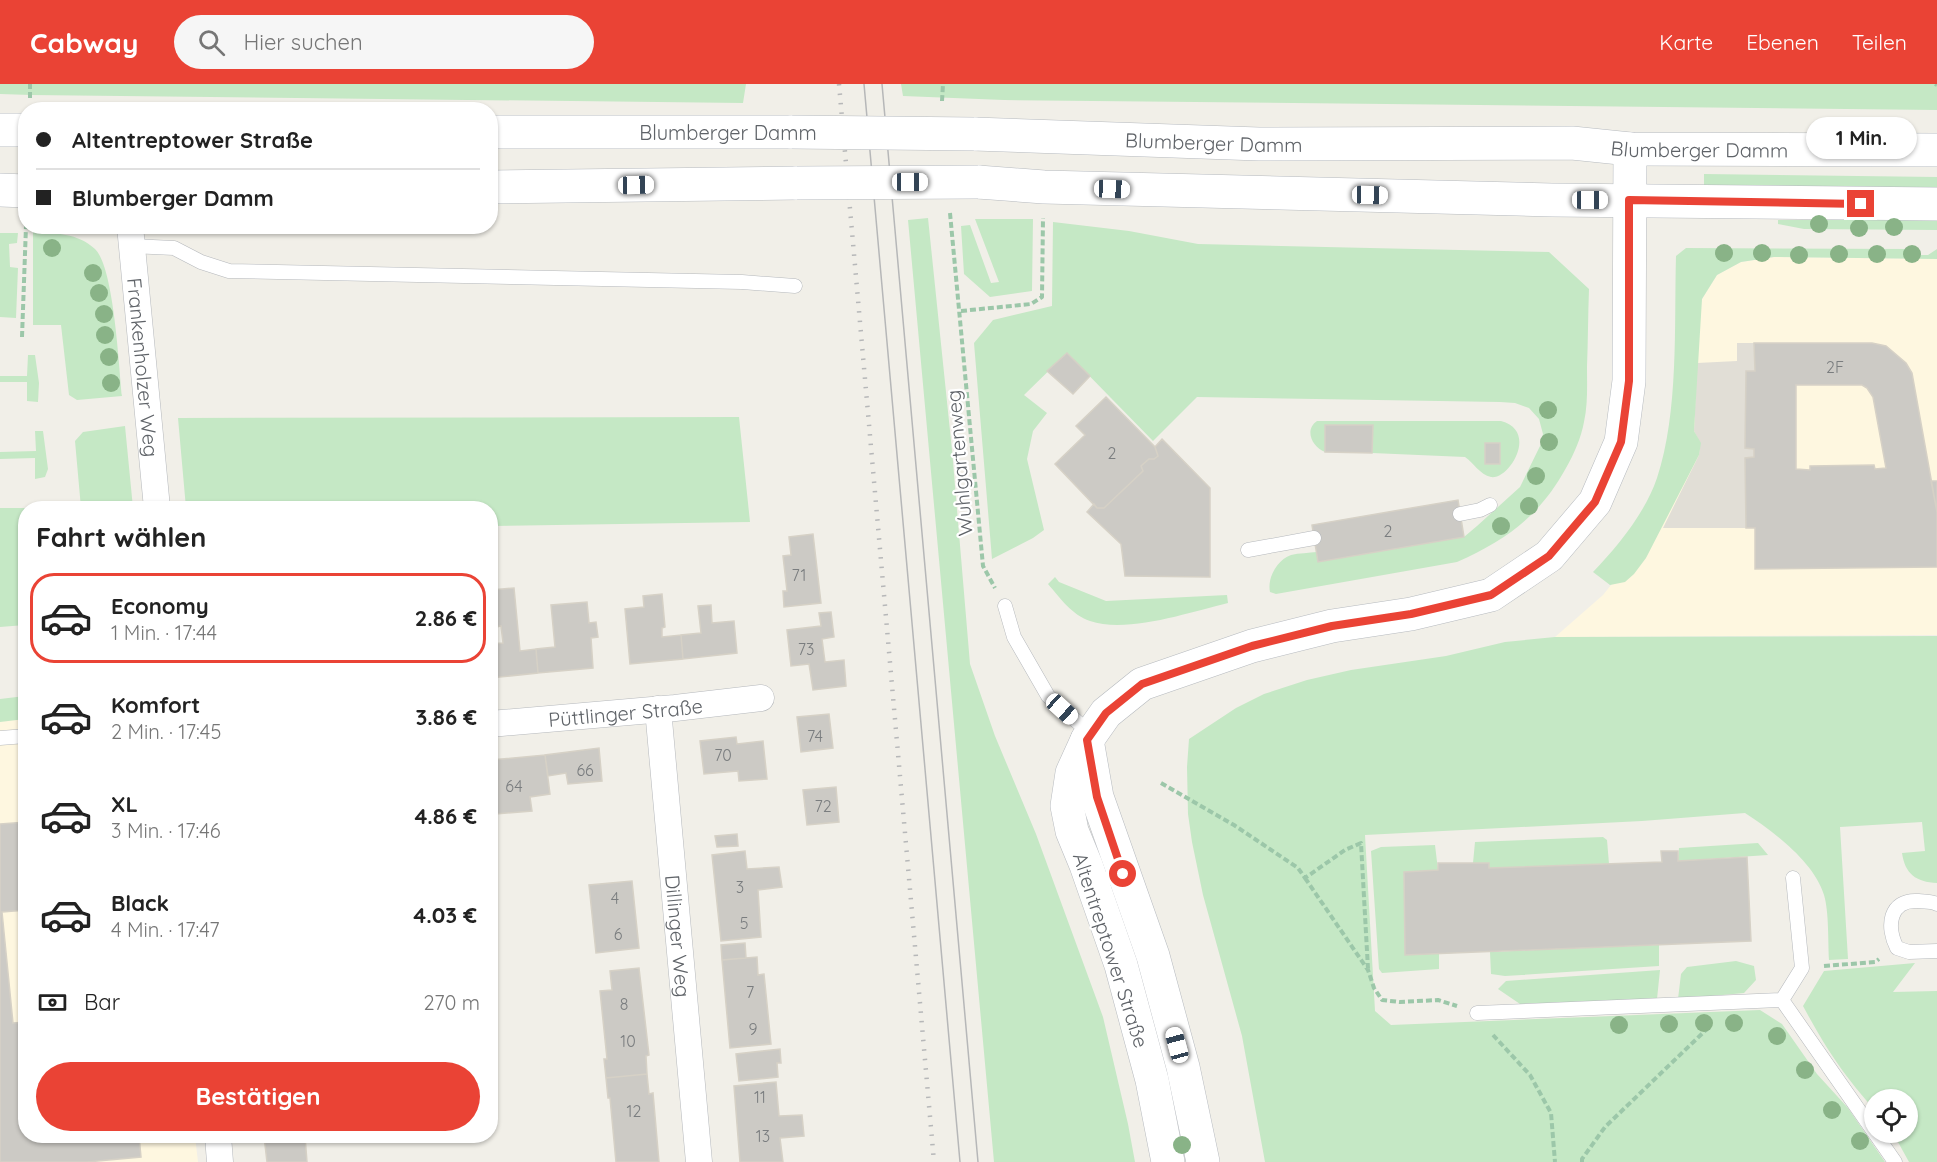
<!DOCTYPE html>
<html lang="de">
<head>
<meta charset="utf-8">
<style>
  :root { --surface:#fff; --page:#f6f6f6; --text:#222; --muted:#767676; --line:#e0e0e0; --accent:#ea4335 }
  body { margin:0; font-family:Quicksand,sans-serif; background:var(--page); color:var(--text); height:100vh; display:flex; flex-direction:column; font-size:22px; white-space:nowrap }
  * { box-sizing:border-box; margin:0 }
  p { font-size:20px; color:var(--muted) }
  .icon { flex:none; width:33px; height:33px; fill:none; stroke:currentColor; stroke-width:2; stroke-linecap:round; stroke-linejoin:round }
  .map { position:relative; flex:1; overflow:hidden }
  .drawer { position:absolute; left:18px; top:417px; width:480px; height:642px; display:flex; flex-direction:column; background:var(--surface); border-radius:24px; box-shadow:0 2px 4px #0004 }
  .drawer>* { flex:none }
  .top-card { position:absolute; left:18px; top:18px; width:480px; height:132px; border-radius:24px; box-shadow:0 2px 4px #0004; display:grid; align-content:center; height:132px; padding:0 18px; background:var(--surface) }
  .buttons { position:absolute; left:1864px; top:1005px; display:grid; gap:12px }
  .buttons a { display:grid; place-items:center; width:54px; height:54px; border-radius:50%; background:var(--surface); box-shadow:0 2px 4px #0004; font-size:30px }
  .end { position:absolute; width:27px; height:27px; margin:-14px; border:8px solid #ea4335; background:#fff; box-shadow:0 0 0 3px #fff }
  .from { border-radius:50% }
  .bubble { position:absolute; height:42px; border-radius:21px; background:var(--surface); box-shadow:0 2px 4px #0004; font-size:20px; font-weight:800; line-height:42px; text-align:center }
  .car { position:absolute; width:18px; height:36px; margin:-18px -9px; border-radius:8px; box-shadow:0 0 4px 2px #0007; background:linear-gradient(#fff 24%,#345 0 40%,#fff 0 76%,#345 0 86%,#fff 0) }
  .top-card b { display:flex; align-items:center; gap:21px; height:57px; font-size:22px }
  .top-card b+b { border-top:2px solid var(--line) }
  .top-card i { width:15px; height:15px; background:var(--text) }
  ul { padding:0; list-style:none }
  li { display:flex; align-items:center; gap:18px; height:90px; margin:0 12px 9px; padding:0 6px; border:3px solid transparent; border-radius:24px }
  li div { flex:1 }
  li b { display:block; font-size:22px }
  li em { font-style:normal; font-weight:800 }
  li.current { border-color:var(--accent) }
  li>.icon { width:54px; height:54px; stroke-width:1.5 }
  h2 { padding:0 18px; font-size:27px; line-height:72px }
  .pay { display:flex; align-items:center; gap:15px; height:66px; padding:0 18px; font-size:22px }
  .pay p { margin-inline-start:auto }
  .cta { display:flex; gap:12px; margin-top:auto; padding:12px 18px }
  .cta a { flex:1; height:69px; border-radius:36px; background:var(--accent); color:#fff; font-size:24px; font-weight:800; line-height:69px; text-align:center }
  header { display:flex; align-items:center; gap:36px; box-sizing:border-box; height:84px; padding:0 30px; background:var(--accent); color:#fff }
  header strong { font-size:28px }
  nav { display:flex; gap:33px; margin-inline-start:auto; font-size:21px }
  .search { width:420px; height:54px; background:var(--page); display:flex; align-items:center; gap:15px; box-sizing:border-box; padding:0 21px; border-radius:33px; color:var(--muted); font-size:22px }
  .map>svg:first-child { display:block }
  .commercial { fill:#fef7e0 }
  .education { fill:#e1ded6 }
  .green { fill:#c5e8c5 }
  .building { fill:#cccac5; stroke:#d6d1c6; stroke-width:1.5; fill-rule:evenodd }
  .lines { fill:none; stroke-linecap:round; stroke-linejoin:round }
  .service-casing { stroke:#b5b8bc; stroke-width:15 }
  .minor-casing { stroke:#b5b8bc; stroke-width:27 }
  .secondary-casing { stroke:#b6babf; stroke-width:34 }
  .path { stroke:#9cc7a9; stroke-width:4; stroke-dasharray:6 3; stroke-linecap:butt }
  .service { stroke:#fff; stroke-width:14 }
  .minor { stroke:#fff; stroke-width:26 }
  .secondary { stroke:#fff; stroke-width:33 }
  .tram { stroke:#b6b7b8; stroke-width:1.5 }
  .rail { stroke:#b6b7b8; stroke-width:4.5; stroke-dasharray:1.5 8; stroke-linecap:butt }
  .secondary-bridge-casing { stroke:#b6babf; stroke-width:34; stroke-linecap:butt }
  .secondary-bridge { stroke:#fff; stroke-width:33 }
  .tree { fill:#89b387 }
  .route { stroke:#ea4335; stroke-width:8 }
  .labels { text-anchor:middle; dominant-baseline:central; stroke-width:4.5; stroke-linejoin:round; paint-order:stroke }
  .number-label { font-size:16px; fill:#7a7d7f }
  .street-label { font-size:20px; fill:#5f6368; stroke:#fff }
</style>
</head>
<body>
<header>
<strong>Cabway</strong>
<div class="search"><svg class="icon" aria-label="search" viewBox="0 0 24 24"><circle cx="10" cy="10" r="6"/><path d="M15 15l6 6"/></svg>Hier suchen</div>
<nav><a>Karte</a><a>Ebenen</a><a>Teilen</a></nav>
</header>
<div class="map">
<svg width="1937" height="1078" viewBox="0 0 1937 1078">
  <rect width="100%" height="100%" fill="#f1efe8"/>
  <path class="commercial" d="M 1774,173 L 1937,175 L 1937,551 L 1555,553 L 1603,511 L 1645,459 L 1702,215 L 1717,191 L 1741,178 Z
    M 0,622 L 25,622 L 26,1052 L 195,1052 L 198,1078 L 0,1078 Z"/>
  <path class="education" d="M 1737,259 L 1754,259 L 1755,287 L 1746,288 L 1745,364 L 1754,365 L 1754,373 L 1745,375 L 1746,444 L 1663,444 L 1699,371 L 1700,359 L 1694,347 L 1697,279 L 1737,277 Z"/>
  <path class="green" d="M 0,0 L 746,0 L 743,19 L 31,11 L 0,10 Z
    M 901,0 L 1937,0 L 1937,26 L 1004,16 L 903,12 Z
    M 1704,90 L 1937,93 L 1937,105 L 1704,104 Z
    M 928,134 L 952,366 L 970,580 L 995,652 L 1036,750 L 1103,933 L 1128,1040 L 1135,1078 L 994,1078 L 908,136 Z
    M 975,135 L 1033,135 L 1032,207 L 990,213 L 964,190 L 961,142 L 970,141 L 991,199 L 999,198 Z
    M 1778,136 L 1937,136 L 1937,146 L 1804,145 L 1778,140 Z
    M 1053,138 L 1129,147 L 1198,160 L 1549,168 L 1589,205 C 1588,231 1588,257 1587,283 C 1587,301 1588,320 1584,338 C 1581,354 1574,370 1566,384 C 1539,433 1506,456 1457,478 L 1276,510 L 1270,508 C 1267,494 1277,476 1291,471 C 1299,469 1309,469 1317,468 L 1318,478 L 1464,453 L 1477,442 L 1520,403 L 1541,360 L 1543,350 L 1539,335 L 1529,324 L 1515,319 L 1500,318 L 1197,313 L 1153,357 L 1067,269 L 1024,311 L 1047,329 L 1033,347 L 1027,375 L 1044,446 L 1033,454 L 992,475 L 974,259 L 993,236 L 1052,222 Z
    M 33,148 C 55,149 78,149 95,165 C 114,183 119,283 122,312 L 77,316 L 69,311 L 61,241 L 33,241 Z
    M 0,149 L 18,149 L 17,159 L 9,160 L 10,183 L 18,184 L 16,234 L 0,233 Z
    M 1686,164 L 1911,165 L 1911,171 L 1928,171 L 1937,165 L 1937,175 L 1774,173 L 1741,178 L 1717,191 L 1702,215 L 1694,347 L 1701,359 L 1699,371 L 1646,474 L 1634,490 L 1625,498 L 1610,501 L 1593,488 C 1618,462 1645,429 1657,394 C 1679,328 1674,242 1676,172 Z
    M 28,271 L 35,271 L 39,299 L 38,318 L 27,317 L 27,298 L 0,298 L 0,292 L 27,292 Z
    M 739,333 L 750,438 L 491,442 L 490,424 L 186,424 L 178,334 Z
    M 1317,337 L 1501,337 C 1539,347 1509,396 1491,393 C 1480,391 1473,378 1465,373 L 1372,369 L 1372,341 L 1326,341 L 1325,368 C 1312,363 1304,346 1317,337 Z
    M 125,342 L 133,424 L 26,424 L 25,541 L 0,543 L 0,424 L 81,424 L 75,357 L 83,348 Z
    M 35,347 L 43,347 L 48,385 L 45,393 L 35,395 L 35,374 L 0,375 L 0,368 L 36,367 Z
    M 1055,493 L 1059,498 L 1106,517 L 1227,511 L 1228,519 C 1190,528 1127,550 1090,537 C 1072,531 1060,514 1048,500 Z
    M 1937,552 L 1937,799 C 1916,798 1905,790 1902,769 L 1925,767 L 1922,738 L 1840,743 L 1848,875 L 1829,876 C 1828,858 1829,827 1824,811 C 1814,778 1773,747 1745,729 L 1642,737 L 1365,751 L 1375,927 L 1391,941 L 1760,926 L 1782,940 L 1817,990 L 1848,1024 L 1885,1078 L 1265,1078 L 1242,952 L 1203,811 L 1192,758 L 1188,730 L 1187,683 L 1189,655 L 1236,624 L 1264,610 L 1307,596 L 1351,586 L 1446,572 L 1505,558 L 1555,553 Z
    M 25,612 L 25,635 L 0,638 L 0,615 Z
    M 1603,753 L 1607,756 L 1609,780 L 1489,784 L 1488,779 L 1473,779 L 1475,758 Z
    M 1758,759 L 1768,771 L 1678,777 L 1679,764 Z
    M 1435,761 L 1438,786 L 1404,788 L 1405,870 L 1439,869 L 1439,885 L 1382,889 L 1379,885 L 1371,767 L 1381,763 Z
    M 1659,861 L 1659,882 L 1505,892 L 1491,890 L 1490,868 Z
    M 1736,877 L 1754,882 L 1756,896 L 1744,909 L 1678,915 L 1681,890 L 1687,883 Z
    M 1915,879 L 1893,908 L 1937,907 L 1937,1078 L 1909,1078 L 1893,1049 L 1908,1048 L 1908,1016 L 1875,1016 L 1875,1026 C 1844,992 1825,963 1803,922 L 1824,887 Z
    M 1660,886 L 1657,915 L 1520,920 L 1498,905 L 1506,897 Z"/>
  <path class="building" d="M 1754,259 L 1872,259 L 1886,262 L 1906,279 L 1912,289 L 1937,428 L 1937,483 L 1755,485 L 1755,444 L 1746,444 L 1745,374 L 1754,373 L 1754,365 L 1745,364 L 1746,287 L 1755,287 ZM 1796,301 L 1862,301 L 1867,304 L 1873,313 L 1886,384 L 1875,385 L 1874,381 L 1810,382 L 1810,386 L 1796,385 Z
    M 1067,269 L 1090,292 L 1073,310 L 1047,287 Z
    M 1106,313 L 1155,363 L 1158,372 L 1154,375 L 1149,375 L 1141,382 L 1143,387 L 1104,424 L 1097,424 L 1055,380 L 1085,351 L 1076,342 Z
    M 1325,341 L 1373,341 L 1372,369 L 1325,368 Z
    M 1162,355 L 1210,404 L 1210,493 L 1125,492 L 1121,460 L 1087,428 L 1094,420 L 1097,424 L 1104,424 L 1143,387 L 1141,382 L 1149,375 L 1154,375 L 1158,372 L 1155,363 Z
    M 1485,359 L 1500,359 L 1500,380 L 1485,380 Z
    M 1931,397 L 1937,397 L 1937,428 Z
    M 1458,416 L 1464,453 L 1318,478 L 1312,441 Z
    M 813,450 L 821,519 L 784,523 L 783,507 L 787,507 L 783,472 L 791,471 L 789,453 Z
    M 514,504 L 520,567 L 536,565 L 538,589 L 490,594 L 490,560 L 503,559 L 501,542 L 496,543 L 492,506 Z
    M 662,510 L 665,543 L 662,544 L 662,553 L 681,551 L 683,575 L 630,580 L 625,525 L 644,523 L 643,512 Z
    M 587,518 L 589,539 L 596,538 L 598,553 L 591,554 L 593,584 L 538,589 L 536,565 L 555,563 L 551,521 Z
    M 711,521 L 712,539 L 734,537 L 737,569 L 683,575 L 681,551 L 701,549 L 698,522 Z
    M 831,528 L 834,553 L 822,555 L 825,578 L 844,576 L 846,602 L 813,606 L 809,580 L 791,582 L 787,546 L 821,542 L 819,529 Z
    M 829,630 L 833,664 L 801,668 L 797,633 Z
    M 736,653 L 737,660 L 763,657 L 767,695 L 739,697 L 738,687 L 704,690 L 700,657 Z
    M 599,664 L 602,697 L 568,700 L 566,689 L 548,692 L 545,671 Z
    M 545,671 L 550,710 L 530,713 L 532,727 L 496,730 L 491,676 Z
    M 836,703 L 839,738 L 807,741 L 803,706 Z
    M 26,738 L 26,826 L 2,828 L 13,939 L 26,938 L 26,1052 L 139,1052 L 141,1073 L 87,1078 L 0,1078 L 0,740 Z
    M 737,750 L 738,762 L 717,763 L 715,752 Z
    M 745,767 L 747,785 L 779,783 L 782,803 L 758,806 L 761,853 L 721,857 L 712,771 Z
    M 1661,767 L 1678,767 L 1678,777 L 1747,773 L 1751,857 L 1405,871 L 1404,788 L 1438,786 L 1438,779 L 1489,779 L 1489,784 L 1662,778 Z
    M 632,797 L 639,864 L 596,869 L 589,801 Z
    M 745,859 L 746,874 L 722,876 L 721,861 Z
    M 757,873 L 758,891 L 764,890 L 771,960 L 730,964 L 722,876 Z
    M 639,884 L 649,971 L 646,972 L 647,990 L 606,994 L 604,975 L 607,975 L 600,907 L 612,906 L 610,887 Z
    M 780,965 L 781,979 L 777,979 L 778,993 L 739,997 L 736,970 Z
    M 647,990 L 649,1010 L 653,1009 L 659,1078 L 616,1078 L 610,1014 L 608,1014 L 606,994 Z
    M 776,998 L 779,1032 L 802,1031 L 804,1052 L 780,1054 L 783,1078 L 740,1078 L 734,1002 Z
    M 264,1052 L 305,1052 L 307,1078 L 267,1078 Z"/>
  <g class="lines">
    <g class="service-casing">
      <path id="service" d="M 131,162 L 174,164 L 201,178 L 229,187 L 742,198 L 795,202
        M 1460,430 L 1480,426 L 1490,421
        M 1248,466 L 1314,454
        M 1005,522 L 1014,553 L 1048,612 L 1091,650
        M 0,654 L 26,652
        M 1937,820 C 1931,817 1925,818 1918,817 C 1889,815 1886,843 1897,864 L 1909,868 L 1937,867
        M 1782,916 L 1895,1078
        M 1782,916 L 1802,884 L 1793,794
        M 1477,929 L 1782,916"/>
    </g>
    <g class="minor-casing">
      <g id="minor">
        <path id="s1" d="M 130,142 L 157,424"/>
        <path id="s2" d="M 658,625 L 699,1078"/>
        <path id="s3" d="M 490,640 L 675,624 L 761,614"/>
        <path d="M 218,1052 L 220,1078"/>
      </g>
    </g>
    <g class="secondary-casing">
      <g id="secondary">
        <path d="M 0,46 L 26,46"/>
        <path d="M 490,48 L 792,48"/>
        <path id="s4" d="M 974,50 L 1259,60 L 1572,59 L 1630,65 L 1937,66"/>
        <path d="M 978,98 L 1044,103 L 1552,116 L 1937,120"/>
        <path d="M 490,103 L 797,99"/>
        <path d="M 0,106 L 26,107"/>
        <path d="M 1087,656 L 1097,713 L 1153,872 L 1183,983 L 1203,1078"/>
        <path d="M 1168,1078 L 1152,996 L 1121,881 L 1086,781 L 1072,747 L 1067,722 L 1072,689 L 1087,656 L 1106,629 L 1142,600 L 1252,562 L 1332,542 L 1411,530 L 1491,511 L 1549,472 L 1595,418 L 1621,358 L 1629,297 L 1630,65"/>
      </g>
    </g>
    <path class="path" d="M 1935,0 L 1937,1
      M 30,14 L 30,0
      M 942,17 L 943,0
      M 950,129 L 983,482 L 995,504
      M 961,227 L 1031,220 L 1042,213 L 1043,134
      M 22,253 L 26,142
      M 1161,699 L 1234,741 L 1298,784 L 1305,794 L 1345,766 L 1361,759 L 1368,885
      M 1305,794 L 1368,886 L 1374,904 L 1382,916 L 1400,918 L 1438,916 L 1457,922
      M 1824,882 L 1875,878 L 1879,875
      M 1493,951 L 1530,991 L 1551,1029 L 1555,1078
      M 1582,1078 L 1582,1075 L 1605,1043 L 1710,942"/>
    <use href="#service" class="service"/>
    <use href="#minor" class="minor"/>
    <use href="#secondary" class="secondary"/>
    <path class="tram" d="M 864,0 L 960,1078
      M 882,0 L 978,1078"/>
    <path class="rail" d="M 839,0 L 934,1078"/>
    <g class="secondary-bridge-casing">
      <path id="secondary-bridge" d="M 792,48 L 974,50
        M 797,99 L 978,98"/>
    </g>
    <use href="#secondary-bridge" class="secondary-bridge"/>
  </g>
  <g class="tree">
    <circle cx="1819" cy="140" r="9"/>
    <circle cx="1894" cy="143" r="9"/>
    <circle cx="1859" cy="144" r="9"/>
    <circle cx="52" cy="164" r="9"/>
    <circle cx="1724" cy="169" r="9"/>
    <circle cx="1762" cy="169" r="9"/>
    <circle cx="1839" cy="170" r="9"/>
    <circle cx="1877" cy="170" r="9"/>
    <circle cx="1912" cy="170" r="9"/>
    <circle cx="1799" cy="171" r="9"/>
    <circle cx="93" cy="189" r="9"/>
    <circle cx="99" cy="209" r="9"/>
    <circle cx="104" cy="230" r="9"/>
    <circle cx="105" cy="251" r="9"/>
    <circle cx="109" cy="273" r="9"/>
    <circle cx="111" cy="299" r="9"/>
    <circle cx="1548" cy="326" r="9"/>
    <circle cx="1549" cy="358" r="9"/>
    <circle cx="1536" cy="392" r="9"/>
    <circle cx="1529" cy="422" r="9"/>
    <circle cx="1501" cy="442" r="9"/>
    <circle cx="1704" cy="939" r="9"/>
    <circle cx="1734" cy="939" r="9"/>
    <circle cx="1669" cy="940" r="9"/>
    <circle cx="1619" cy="941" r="9"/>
    <circle cx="1777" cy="952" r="9"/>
    <circle cx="1805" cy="986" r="9"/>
    <circle cx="1832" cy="1026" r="9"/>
    <circle cx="1860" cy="1057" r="9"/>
    <circle cx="1182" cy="1061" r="9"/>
  </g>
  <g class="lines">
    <path class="route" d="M 1123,790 L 1097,713 L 1087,656 L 1106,629 L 1142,600 L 1252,562 L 1332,542 L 1411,530 L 1491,511 L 1549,472 L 1595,418 L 1621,358 L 1629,297 L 1629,116 L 1861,120"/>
  </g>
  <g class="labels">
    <g class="number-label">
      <text x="1835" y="283">2F</text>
      <text x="1112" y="369">2</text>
      <text x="1388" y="447">2</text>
      <text x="799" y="491">71</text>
      <text x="806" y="565">73</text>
      <text x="815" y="652">74</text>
      <text x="723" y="671">70</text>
      <text x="585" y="686">66</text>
      <text x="514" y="702">64</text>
      <text x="823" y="722">72</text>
      <text x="740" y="803">3</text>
      <text x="615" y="814">4</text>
      <text x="744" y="839">5</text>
      <text x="618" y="850">6</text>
      <text x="750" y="908">7</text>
      <text x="624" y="920">8</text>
      <text x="753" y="945">9</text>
      <text x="628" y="957">10</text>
      <text x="760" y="1013">11</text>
      <text x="634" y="1027">12</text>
      <text x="763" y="1052">13</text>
    </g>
    <g class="street-label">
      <text x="728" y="48">Blumberger Damm</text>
      <text stroke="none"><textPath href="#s4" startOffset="240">Blumberger Damm</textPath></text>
      <text stroke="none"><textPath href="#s4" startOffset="726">Blumberger Damm</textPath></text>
      <text stroke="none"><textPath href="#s1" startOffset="142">Frankenholzer Weg</textPath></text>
      <text transform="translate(959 379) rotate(-95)">Wuhlgartenweg</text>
      <text stroke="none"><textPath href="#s3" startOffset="136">Püttlinger Straße</textPath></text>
      <text stroke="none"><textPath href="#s2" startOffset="228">Dillinger Weg</textPath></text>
      <text transform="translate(1111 866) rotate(72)">Altentreptower Straße</text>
    </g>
  </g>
</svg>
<div class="buttons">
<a><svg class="icon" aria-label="locate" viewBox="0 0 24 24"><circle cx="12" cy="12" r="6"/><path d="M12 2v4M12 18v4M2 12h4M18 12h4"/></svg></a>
</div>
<i class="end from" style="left:1123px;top:790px"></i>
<i class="end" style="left:1861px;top:120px"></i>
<div class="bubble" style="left:1806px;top:33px;width:111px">1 Min.</div>
<i class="car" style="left:910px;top:98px;rotate:90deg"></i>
<i class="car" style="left:636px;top:101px;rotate:89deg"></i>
<i class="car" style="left:1112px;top:105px;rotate:92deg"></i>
<i class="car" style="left:1370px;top:111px;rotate:91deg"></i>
<i class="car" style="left:1590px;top:116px;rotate:90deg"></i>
<i class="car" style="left:1062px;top:625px;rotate:132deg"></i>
<i class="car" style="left:1177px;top:961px;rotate:345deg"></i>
<div class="top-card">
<b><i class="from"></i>Altentreptower Straße</b>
<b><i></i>Blumberger Damm</b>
</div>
<section class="drawer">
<h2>Fahrt wählen</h2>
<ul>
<li class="current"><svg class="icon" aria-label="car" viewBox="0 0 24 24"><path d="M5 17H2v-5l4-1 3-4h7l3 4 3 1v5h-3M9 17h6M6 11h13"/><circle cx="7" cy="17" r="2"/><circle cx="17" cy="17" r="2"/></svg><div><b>Economy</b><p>1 Min. · 17:44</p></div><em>2.86 €</em></li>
<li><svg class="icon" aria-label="car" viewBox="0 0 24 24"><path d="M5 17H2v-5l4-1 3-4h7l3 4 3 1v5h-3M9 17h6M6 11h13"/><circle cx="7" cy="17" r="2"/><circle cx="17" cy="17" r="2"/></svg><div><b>Komfort</b><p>2 Min. · 17:45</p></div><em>3.86 €</em></li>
<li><svg class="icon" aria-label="car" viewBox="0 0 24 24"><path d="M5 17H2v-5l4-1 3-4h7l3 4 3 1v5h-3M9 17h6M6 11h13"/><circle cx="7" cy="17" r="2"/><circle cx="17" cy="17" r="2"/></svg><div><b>XL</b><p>3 Min. · 17:46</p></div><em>4.86 €</em></li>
<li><svg class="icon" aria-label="car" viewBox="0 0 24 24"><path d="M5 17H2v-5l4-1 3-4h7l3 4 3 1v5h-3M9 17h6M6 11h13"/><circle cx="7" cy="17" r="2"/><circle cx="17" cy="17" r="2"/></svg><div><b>Black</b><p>4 Min. · 17:47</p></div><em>4.03 €</em></li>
</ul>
<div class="pay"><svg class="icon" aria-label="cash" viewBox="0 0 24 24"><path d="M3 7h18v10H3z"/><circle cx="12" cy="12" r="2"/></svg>Bar<p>270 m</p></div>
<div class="cta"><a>Bestätigen</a></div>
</section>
</div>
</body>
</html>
